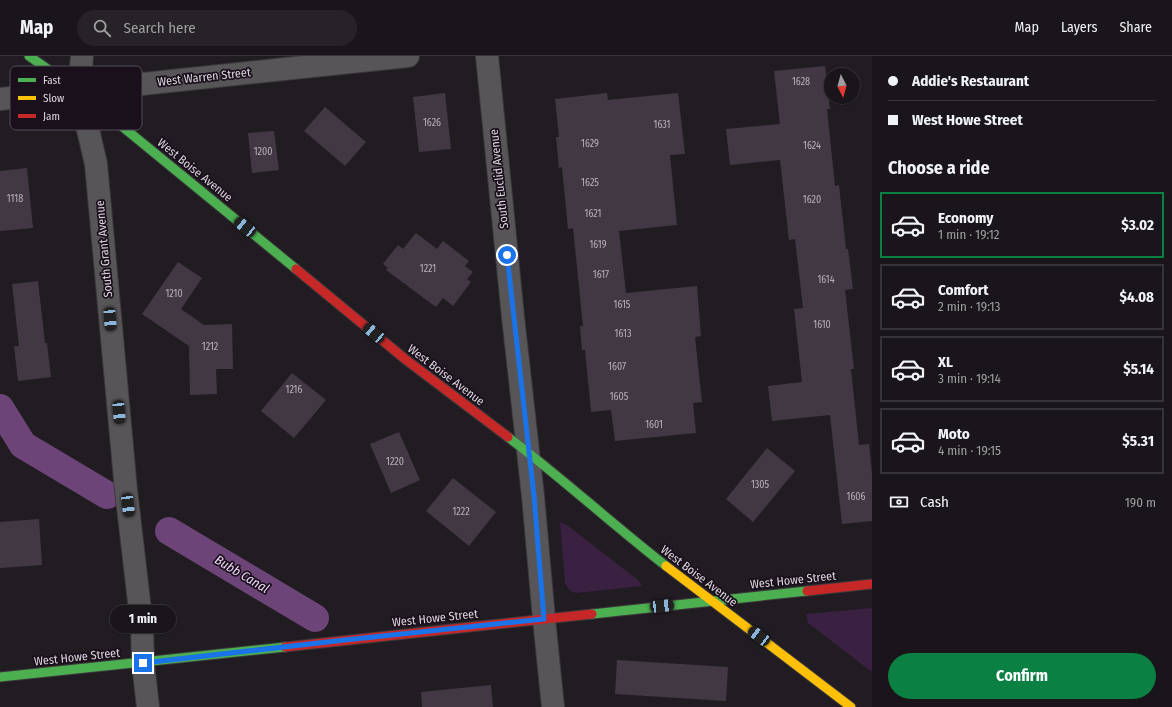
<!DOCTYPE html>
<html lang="en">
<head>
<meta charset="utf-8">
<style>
  :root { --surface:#19151a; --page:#262227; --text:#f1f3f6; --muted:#9f9fa2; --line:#373439; --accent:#0b8043 }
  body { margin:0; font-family:"Fira Sans Condensed",sans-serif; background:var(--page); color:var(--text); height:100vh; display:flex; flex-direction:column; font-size:15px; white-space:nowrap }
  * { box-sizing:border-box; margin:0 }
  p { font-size:13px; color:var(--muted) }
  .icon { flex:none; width:22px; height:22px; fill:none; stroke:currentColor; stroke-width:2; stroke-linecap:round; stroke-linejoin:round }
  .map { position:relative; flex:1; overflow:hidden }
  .sheet { display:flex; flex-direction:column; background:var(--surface); width:300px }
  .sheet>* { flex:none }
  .top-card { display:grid; align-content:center; height:88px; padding:0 16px; background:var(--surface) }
  .needle { width:26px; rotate:174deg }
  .controls { position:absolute; left:824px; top:12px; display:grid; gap:8px }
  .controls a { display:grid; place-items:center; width:36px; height:36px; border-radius:50%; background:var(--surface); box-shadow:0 1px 3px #0004,0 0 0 1px var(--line); font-size:20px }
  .end { position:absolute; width:18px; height:18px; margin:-9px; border:5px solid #1a73e8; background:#fff; box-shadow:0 0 0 2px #fff }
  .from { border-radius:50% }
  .bubble { position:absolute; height:28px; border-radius:14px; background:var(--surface); box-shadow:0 1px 3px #0004,0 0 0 1px var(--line); font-size:13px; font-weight:700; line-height:28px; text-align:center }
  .car { position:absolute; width:12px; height:24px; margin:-12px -6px; border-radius:5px; box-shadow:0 0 3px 1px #0007; background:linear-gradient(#222 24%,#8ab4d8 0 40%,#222 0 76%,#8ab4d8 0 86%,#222 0) }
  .top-card b { display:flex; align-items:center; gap:14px; height:38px; font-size:15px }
  .top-card b+b { border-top:1px solid var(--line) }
  .top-card i { width:10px; height:10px; background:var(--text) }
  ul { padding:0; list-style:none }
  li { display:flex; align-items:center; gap:12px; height:66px; margin:0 8px 6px; padding:0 8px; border:2px solid var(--line); border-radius:0px }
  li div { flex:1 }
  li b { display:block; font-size:15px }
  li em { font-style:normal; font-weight:700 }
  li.on { border-color:var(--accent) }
  li>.icon { width:36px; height:36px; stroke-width:1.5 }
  h2 { padding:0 16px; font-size:18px; line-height:48px }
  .pay { display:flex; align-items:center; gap:10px; height:44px; padding:0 16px; font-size:15px }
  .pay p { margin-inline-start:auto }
  .button { display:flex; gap:8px; margin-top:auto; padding:8px 16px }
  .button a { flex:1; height:46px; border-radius:24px; background:var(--accent); color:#fff; font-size:16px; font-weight:700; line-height:46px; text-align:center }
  header { display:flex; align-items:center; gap:24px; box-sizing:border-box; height:56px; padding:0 20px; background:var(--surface); border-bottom:1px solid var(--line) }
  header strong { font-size:19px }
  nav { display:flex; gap:22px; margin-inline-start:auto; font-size:14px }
  .search { width:280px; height:36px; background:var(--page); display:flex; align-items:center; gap:10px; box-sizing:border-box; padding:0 14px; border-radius:22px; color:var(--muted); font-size:15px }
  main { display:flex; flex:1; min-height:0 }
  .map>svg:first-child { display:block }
  .green { fill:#3a2041 }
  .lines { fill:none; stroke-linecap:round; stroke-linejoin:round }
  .canal { stroke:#6d4478; stroke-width:28 }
  .building { fill:#413844 }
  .street-casing { stroke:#3c393d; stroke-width:24 }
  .fast-casing { stroke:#3c393d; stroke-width:11 }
  .slow-casing { stroke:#3c393d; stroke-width:11 }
  .jam-casing { stroke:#3c393d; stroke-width:11 }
  .street { stroke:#585559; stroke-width:22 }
  .fast { stroke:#4caf50; stroke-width:9 }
  .slow { stroke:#ffc107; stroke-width:9 }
  .jam { stroke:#c62828; stroke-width:9 }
  .route { stroke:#1a73e8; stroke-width:5 }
  .labels { text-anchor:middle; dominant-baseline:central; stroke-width:3.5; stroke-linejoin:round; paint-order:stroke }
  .number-label { font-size:10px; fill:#b6afb8 }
  .street-label { font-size:12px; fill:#ddd7de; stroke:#19101b }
  .water-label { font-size:13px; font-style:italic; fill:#f0d6f7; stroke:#19101b }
  .key { fill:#19101b; stroke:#544c56; stroke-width:1 }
  .key-label { font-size:11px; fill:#ddd7de }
</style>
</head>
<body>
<header>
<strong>Map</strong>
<div class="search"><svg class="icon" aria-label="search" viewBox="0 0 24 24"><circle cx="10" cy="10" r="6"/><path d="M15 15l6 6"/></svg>Search here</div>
<nav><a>Map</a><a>Layers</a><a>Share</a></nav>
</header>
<main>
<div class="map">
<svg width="872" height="651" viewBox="0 0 872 651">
  <rect width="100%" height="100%" fill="#211c22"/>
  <path class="green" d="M 560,466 L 567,469 L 638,524 L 642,530 L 576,537 L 570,535 L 565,527 Z
    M 872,552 L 872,616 L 808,567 L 806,558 Z"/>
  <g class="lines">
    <path class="canal" d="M 0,352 L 23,389 L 107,439
      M 169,475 L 315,562"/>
  </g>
  <path class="building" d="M 825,10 L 830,53 L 827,53 L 835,130 L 839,129 L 846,193 L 848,193 L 853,233 L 845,234 L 854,313 L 851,313 L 859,389 L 869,388 L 872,418 L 872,465 L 842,468 L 830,359 L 772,365 L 768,330 L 802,326 L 794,253 L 803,252 L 795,183 L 789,184 L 780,104 L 730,109 L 726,73 L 780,68 L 774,15 Z
    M 445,37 L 451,93 L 419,96 L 413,41 Z
    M 607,37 L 608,44 L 678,37 L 685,98 L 670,99 L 677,169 L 619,175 L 626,237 L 697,230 L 701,280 L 695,281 L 702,346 L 693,347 L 696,377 L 615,385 L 611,354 L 591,356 L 585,294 L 582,294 L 580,270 L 583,270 L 573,172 L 568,173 L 562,111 L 559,112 L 556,81 L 559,81 L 555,43 Z
    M 325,51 L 366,86 L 345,110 L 304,75 Z
    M 274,75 L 279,114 L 252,117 L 248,77 Z
    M 27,112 L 33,172 L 0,175 L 0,115 Z
    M 416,177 L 437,193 L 443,185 L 469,205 L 465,210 L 473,216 L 467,223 L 471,226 L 453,250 L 443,242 L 436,251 L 386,214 L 388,212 L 383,208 L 398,189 L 403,193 Z
    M 178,206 L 202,222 L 181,253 L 204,269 L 232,268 L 233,313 L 216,313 L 217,338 L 190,339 L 189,290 L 142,258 Z
    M 38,225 L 45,287 L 47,287 L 51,321 L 18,325 L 14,290 L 19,290 L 12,228 Z
    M 292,317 L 326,344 L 294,382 L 261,355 Z
    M 399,376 L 420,424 L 391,437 L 370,388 Z
    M 767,392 L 795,415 L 753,466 L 726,443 Z
    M 453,422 L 496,456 L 469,490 L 426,455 Z
    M 39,463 L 42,509 L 0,512 L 0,466 Z
    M 617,604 L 728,611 L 726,645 L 615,638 Z
    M 491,629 L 493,651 L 422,651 L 421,636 Z"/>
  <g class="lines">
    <g class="street-casing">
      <path id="street" d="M 82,0 L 79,35 L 96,108 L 126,434 L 142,571 L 143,607 L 148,651
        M 487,0 L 513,261 L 533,440 L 544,563 L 553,651
        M 0,43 L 408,0"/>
    </g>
    <g class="fast-casing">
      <path id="fast" d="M 29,0 L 79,35 L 296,213
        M 508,381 C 562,422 612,468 666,510
        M 592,558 L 807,535
        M 0,621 L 285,591"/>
    </g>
    <g class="slow-casing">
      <path id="slow" d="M 666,510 L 851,651"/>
    </g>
    <g class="jam-casing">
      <path id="jam" d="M 296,213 L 405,303 L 508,381
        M 807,535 L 872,528
        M 285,591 L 592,558"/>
    </g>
    <use href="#street" class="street"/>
    <use href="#fast" class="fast"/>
    <use href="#slow" class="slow"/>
    <use href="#jam" class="jam"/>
  </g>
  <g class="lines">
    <path class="route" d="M 143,607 L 345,584 L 544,563 L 534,440 L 507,199"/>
  </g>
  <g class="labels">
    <g class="number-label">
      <text x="801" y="26">1628</text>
      <text x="432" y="67">1626</text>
      <text x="662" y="69">1631</text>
      <text x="590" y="88">1629</text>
      <text x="812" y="90">1624</text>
      <text x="263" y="96">1200</text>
      <text x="590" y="127">1625</text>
      <text x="15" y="143">1118</text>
      <text x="812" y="144">1620</text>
      <text x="593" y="158">1621</text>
      <text x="598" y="189">1619</text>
      <text x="428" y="213">1221</text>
      <text x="601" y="219">1617</text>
      <text x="826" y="224">1614</text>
      <text x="174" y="238">1210</text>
      <text x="622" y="249">1615</text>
      <text x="822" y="269">1610</text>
      <text x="623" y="278">1613</text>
      <text x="210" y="291">1212</text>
      <text x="617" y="311">1607</text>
      <text x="294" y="334">1216</text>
      <text x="619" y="341">1605</text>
      <text x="654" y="369">1601</text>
      <text x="395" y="406">1220</text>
      <text x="760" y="429">1305</text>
      <text x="856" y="441">1606</text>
      <text x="461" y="456">1222</text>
    </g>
    <g class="street-label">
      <text transform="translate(204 21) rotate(-6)">West Warren Street</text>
      <text transform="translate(195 114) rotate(39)">West Boise Avenue</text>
      <text transform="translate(499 123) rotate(-96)">South Euclid Avenue</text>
      <text transform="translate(104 193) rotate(-95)">South Grant Avenue</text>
      <text transform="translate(446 319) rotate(37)">West Boise Avenue</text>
      <text transform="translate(699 520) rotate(37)">West Boise Avenue</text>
      <text transform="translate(793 524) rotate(-6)">West Howe Street</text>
      <text transform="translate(435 562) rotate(-6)">West Howe Street</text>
      <text transform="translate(77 601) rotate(-6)">West Howe Street</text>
    </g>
    <g class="water-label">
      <text transform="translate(242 518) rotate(31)">Bubb Canal</text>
    </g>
  </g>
  <rect x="10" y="10" width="132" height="64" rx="6" class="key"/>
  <rect x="18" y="22" width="18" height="4" fill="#4caf50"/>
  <rect x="18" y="40" width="18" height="4" fill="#ffc107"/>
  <rect x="18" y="58" width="18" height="4" fill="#c62828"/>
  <g class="key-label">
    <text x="43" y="28">Fast</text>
    <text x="43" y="46">Slow</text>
    <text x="43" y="64">Jam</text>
  </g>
</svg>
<div class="controls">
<a><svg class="needle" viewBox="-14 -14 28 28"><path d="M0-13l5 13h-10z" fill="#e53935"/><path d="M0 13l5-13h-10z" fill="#9f9fa2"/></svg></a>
</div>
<i class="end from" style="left:507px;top:199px"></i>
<i class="end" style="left:143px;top:607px"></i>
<div class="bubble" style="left:110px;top:549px;width:66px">1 min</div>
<i class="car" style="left:245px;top:171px;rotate:309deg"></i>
<i class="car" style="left:110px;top:263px;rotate:175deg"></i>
<i class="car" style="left:374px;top:277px;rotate:310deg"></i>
<i class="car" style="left:119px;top:356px;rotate:175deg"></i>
<i class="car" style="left:128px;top:449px;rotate:173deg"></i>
<i class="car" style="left:662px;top:550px;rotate:84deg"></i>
<i class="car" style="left:759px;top:580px;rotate:307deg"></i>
</div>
<section class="sheet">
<div class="top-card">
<b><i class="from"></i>Addie's Restaurant</b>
<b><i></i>West Howe Street</b>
</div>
<h2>Choose a ride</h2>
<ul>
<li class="on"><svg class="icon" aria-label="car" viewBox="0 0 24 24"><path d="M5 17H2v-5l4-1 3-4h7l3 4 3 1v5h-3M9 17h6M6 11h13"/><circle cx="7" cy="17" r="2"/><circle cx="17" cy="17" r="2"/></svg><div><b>Economy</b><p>1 min · 19:12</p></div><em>$3.02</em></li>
<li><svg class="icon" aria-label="car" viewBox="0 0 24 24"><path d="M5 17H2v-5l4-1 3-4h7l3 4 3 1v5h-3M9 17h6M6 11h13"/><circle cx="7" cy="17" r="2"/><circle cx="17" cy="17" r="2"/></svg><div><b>Comfort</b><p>2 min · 19:13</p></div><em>$4.08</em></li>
<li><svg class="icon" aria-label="car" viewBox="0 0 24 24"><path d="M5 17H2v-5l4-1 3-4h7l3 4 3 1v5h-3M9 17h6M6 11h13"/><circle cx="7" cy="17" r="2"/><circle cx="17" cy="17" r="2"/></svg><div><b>XL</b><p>3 min · 19:14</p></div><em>$5.14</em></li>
<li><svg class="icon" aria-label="car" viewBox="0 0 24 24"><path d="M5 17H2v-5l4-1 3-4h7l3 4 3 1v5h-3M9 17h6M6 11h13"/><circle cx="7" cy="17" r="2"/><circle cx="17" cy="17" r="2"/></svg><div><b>Moto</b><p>4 min · 19:15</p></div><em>$5.31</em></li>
</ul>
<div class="pay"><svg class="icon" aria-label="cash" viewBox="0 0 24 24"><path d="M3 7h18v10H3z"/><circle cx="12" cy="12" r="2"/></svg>Cash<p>190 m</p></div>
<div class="button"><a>Confirm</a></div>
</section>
</main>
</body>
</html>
